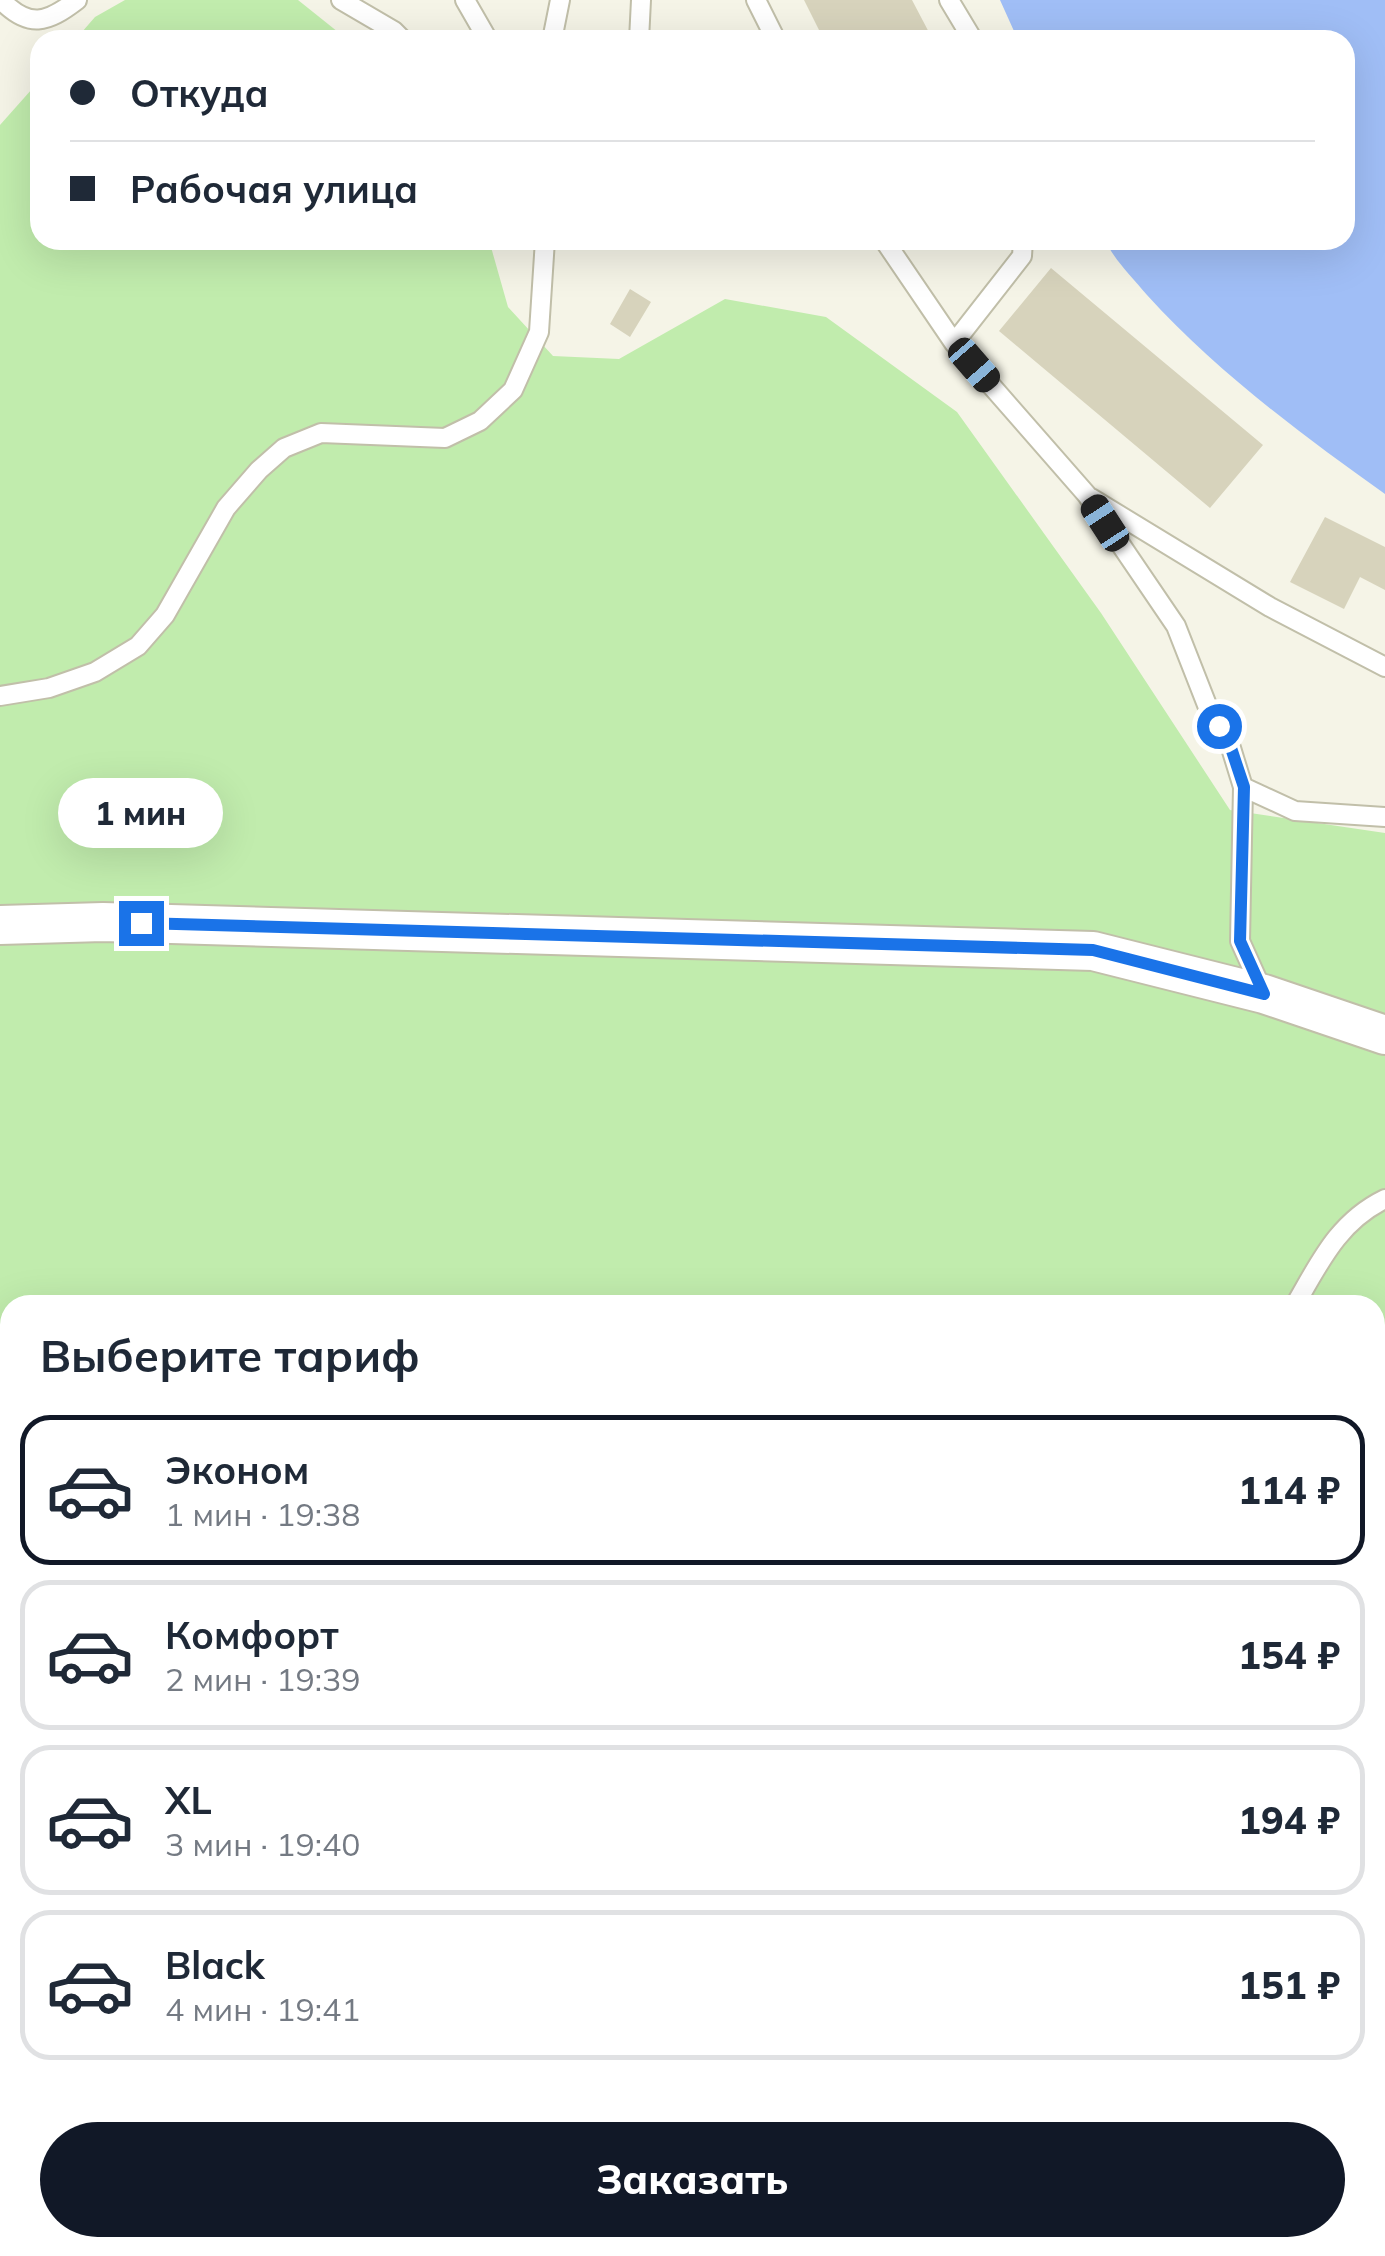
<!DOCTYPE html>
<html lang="ru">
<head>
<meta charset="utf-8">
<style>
  :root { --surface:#fff; --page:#f2f2f3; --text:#1f2937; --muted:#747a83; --line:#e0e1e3; --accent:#111827 }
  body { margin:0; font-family:Mulish,sans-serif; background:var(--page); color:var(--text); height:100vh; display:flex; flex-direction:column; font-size:38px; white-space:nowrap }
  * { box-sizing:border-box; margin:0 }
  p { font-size:32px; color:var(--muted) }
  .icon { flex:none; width:55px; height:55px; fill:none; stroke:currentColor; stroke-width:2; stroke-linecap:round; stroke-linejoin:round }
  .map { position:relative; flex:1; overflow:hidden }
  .side { position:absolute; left:0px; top:1295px; width:1385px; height:962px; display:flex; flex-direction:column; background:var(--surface); border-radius:30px 30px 0 0; box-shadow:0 10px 40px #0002 }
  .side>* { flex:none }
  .top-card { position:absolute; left:30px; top:30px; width:1325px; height:220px; border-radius:30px; box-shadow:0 10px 40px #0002; display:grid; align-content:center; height:220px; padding:0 40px; background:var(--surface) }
  .end { position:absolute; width:45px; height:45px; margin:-22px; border:12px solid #1a73e8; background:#fff; box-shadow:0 0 0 5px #fff }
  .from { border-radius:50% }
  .bubble { position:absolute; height:70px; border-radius:35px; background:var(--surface); box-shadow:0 10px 40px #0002; font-size:32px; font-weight:800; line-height:70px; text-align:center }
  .car { position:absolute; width:30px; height:60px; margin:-30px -15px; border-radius:12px; box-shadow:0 0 8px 2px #0007; background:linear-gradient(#222 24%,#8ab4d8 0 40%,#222 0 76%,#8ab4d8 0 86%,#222 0) }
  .top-card b { display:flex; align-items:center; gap:35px; height:95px; font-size:38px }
  .top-card b+b { border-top:2px solid var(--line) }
  .top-card i { width:25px; height:25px; background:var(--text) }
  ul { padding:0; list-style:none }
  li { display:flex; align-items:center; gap:30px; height:150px; margin:0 20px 15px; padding:0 20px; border:5px solid var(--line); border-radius:30px }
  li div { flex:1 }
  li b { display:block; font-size:38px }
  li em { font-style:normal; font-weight:800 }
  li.on { border-color:var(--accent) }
  li>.icon { width:90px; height:90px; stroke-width:1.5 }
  h2 { padding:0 40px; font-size:45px; line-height:120px }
  .cta { display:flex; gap:20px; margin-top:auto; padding:20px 40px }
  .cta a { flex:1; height:115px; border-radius:60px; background:var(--accent); color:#fff; font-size:40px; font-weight:800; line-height:115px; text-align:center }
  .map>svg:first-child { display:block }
  .green { fill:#c1ecad }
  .water { fill:#a0bef6 }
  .building { fill:#d7d3bc }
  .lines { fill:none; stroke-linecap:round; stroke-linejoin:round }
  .service-casing { stroke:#c1bfa9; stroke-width:22 }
  .minor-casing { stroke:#c1bfa9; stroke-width:42 }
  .service { stroke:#fff; stroke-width:18 }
  .minor { stroke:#fff; stroke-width:38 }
  .route { stroke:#1a73e8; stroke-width:12 }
</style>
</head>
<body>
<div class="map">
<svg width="1385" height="2256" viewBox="0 0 1385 2256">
  <rect width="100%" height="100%" fill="#f5f4e7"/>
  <path class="green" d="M 125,0 L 298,0 L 348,40 L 75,40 L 95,17 Z
    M 40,80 L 40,240 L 489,240 L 508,307 L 553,356 L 619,359 L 725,299 L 826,317 L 957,412 L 1101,613 L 1230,810 L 1385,833 L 1385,1401 L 1375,1432 L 1375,1305 L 10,1305 L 10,2248 L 812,2248 L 807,2256 L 0,2256 L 0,125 Z"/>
  <path class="water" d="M 1000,0 L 1385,0 L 1385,494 C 1302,435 1216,371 1147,295 C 1132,277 1115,261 1105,240 L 1345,240 L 1345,40 L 1018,40 Z"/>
  <path class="building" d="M 804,0 L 912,0 L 933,40 L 824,40 Z
    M 1051,268 L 1263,445 L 1210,508 L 999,331 Z
    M 630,289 L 651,302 L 630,337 L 610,324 Z
    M 1325,517 L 1385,547 L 1385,590 L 1360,577 L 1344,609 L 1290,582 Z
    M 10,1780 L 10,1873 L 0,1873 L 0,1781 Z
    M 1385,2024 L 1385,2123 L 1375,2115 L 1375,2036 Z"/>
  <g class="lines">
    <g class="service-casing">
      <path id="service" d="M 1,0 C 29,29 47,23 77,0
        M 341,0 L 394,31 L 403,40
        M 465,0 L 488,40
        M 756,0 L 776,40
        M 949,0 L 973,40
        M 552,40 L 560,0
        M 639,40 L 641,0
        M 884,240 L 954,343 L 1087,495 L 1176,626 L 1207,705 L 1231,748 L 1243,787 L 1240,941 L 1263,992
        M 954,343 L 1022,256 L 1023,240
        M 1091,498 L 1270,607 L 1385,667
        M 0,696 L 49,688 L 95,672 L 138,646 L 165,615 L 226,508 L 259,470 L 284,448 L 321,433 L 445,438 L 480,421 L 513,390 L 539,332 L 545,240
        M 1243,787 L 1295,811 L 1385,817
        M 1295,1305 C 1320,1262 1338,1222 1385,1199
        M 1375,1988 L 1385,1974
        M 682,2256 L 686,2248
        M 1179,2256 L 1185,2248"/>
    </g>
    <g class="minor-casing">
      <path id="minor" d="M 0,925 L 103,922 L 1093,951 L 1264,994 L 1385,1035"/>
    </g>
    <use href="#service" class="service"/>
    <use href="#minor" class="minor"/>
  </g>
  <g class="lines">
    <path class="route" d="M 141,923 L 1093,950 L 1264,994 L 1240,941 L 1244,787 L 1231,748 L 1219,726"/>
  </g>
</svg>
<i class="end from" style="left:1219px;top:726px"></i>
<i class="end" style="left:141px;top:923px"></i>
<div class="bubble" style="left:58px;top:778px;width:165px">1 мин</div>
<i class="car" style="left:974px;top:365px;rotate:139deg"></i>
<i class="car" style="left:1105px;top:523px;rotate:327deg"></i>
<div class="top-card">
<b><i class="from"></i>Откуда</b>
<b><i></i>Рабочая улица</b>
</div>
<section class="side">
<h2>Выберите тариф</h2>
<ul>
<li class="on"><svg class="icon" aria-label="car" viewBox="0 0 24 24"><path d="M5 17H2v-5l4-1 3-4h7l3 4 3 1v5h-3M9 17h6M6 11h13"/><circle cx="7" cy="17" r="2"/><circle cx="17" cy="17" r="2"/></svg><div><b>Эконом</b><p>1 мин · 19:38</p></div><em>114 ₽</em></li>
<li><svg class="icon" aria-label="car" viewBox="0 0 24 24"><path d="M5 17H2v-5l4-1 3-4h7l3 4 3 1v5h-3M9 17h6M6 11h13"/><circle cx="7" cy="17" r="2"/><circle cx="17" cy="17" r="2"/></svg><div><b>Комфорт</b><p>2 мин · 19:39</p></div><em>154 ₽</em></li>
<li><svg class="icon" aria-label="car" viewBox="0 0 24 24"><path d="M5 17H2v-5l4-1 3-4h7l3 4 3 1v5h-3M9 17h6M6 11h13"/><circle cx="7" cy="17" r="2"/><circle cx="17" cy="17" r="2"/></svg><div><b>XL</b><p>3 мин · 19:40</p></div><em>194 ₽</em></li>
<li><svg class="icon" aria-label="car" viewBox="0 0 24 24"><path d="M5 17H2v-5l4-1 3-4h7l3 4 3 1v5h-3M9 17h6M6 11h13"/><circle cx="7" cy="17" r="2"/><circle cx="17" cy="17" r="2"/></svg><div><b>Black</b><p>4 мин · 19:41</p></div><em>151 ₽</em></li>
</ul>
<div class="cta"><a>Заказать</a></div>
</section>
</div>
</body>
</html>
